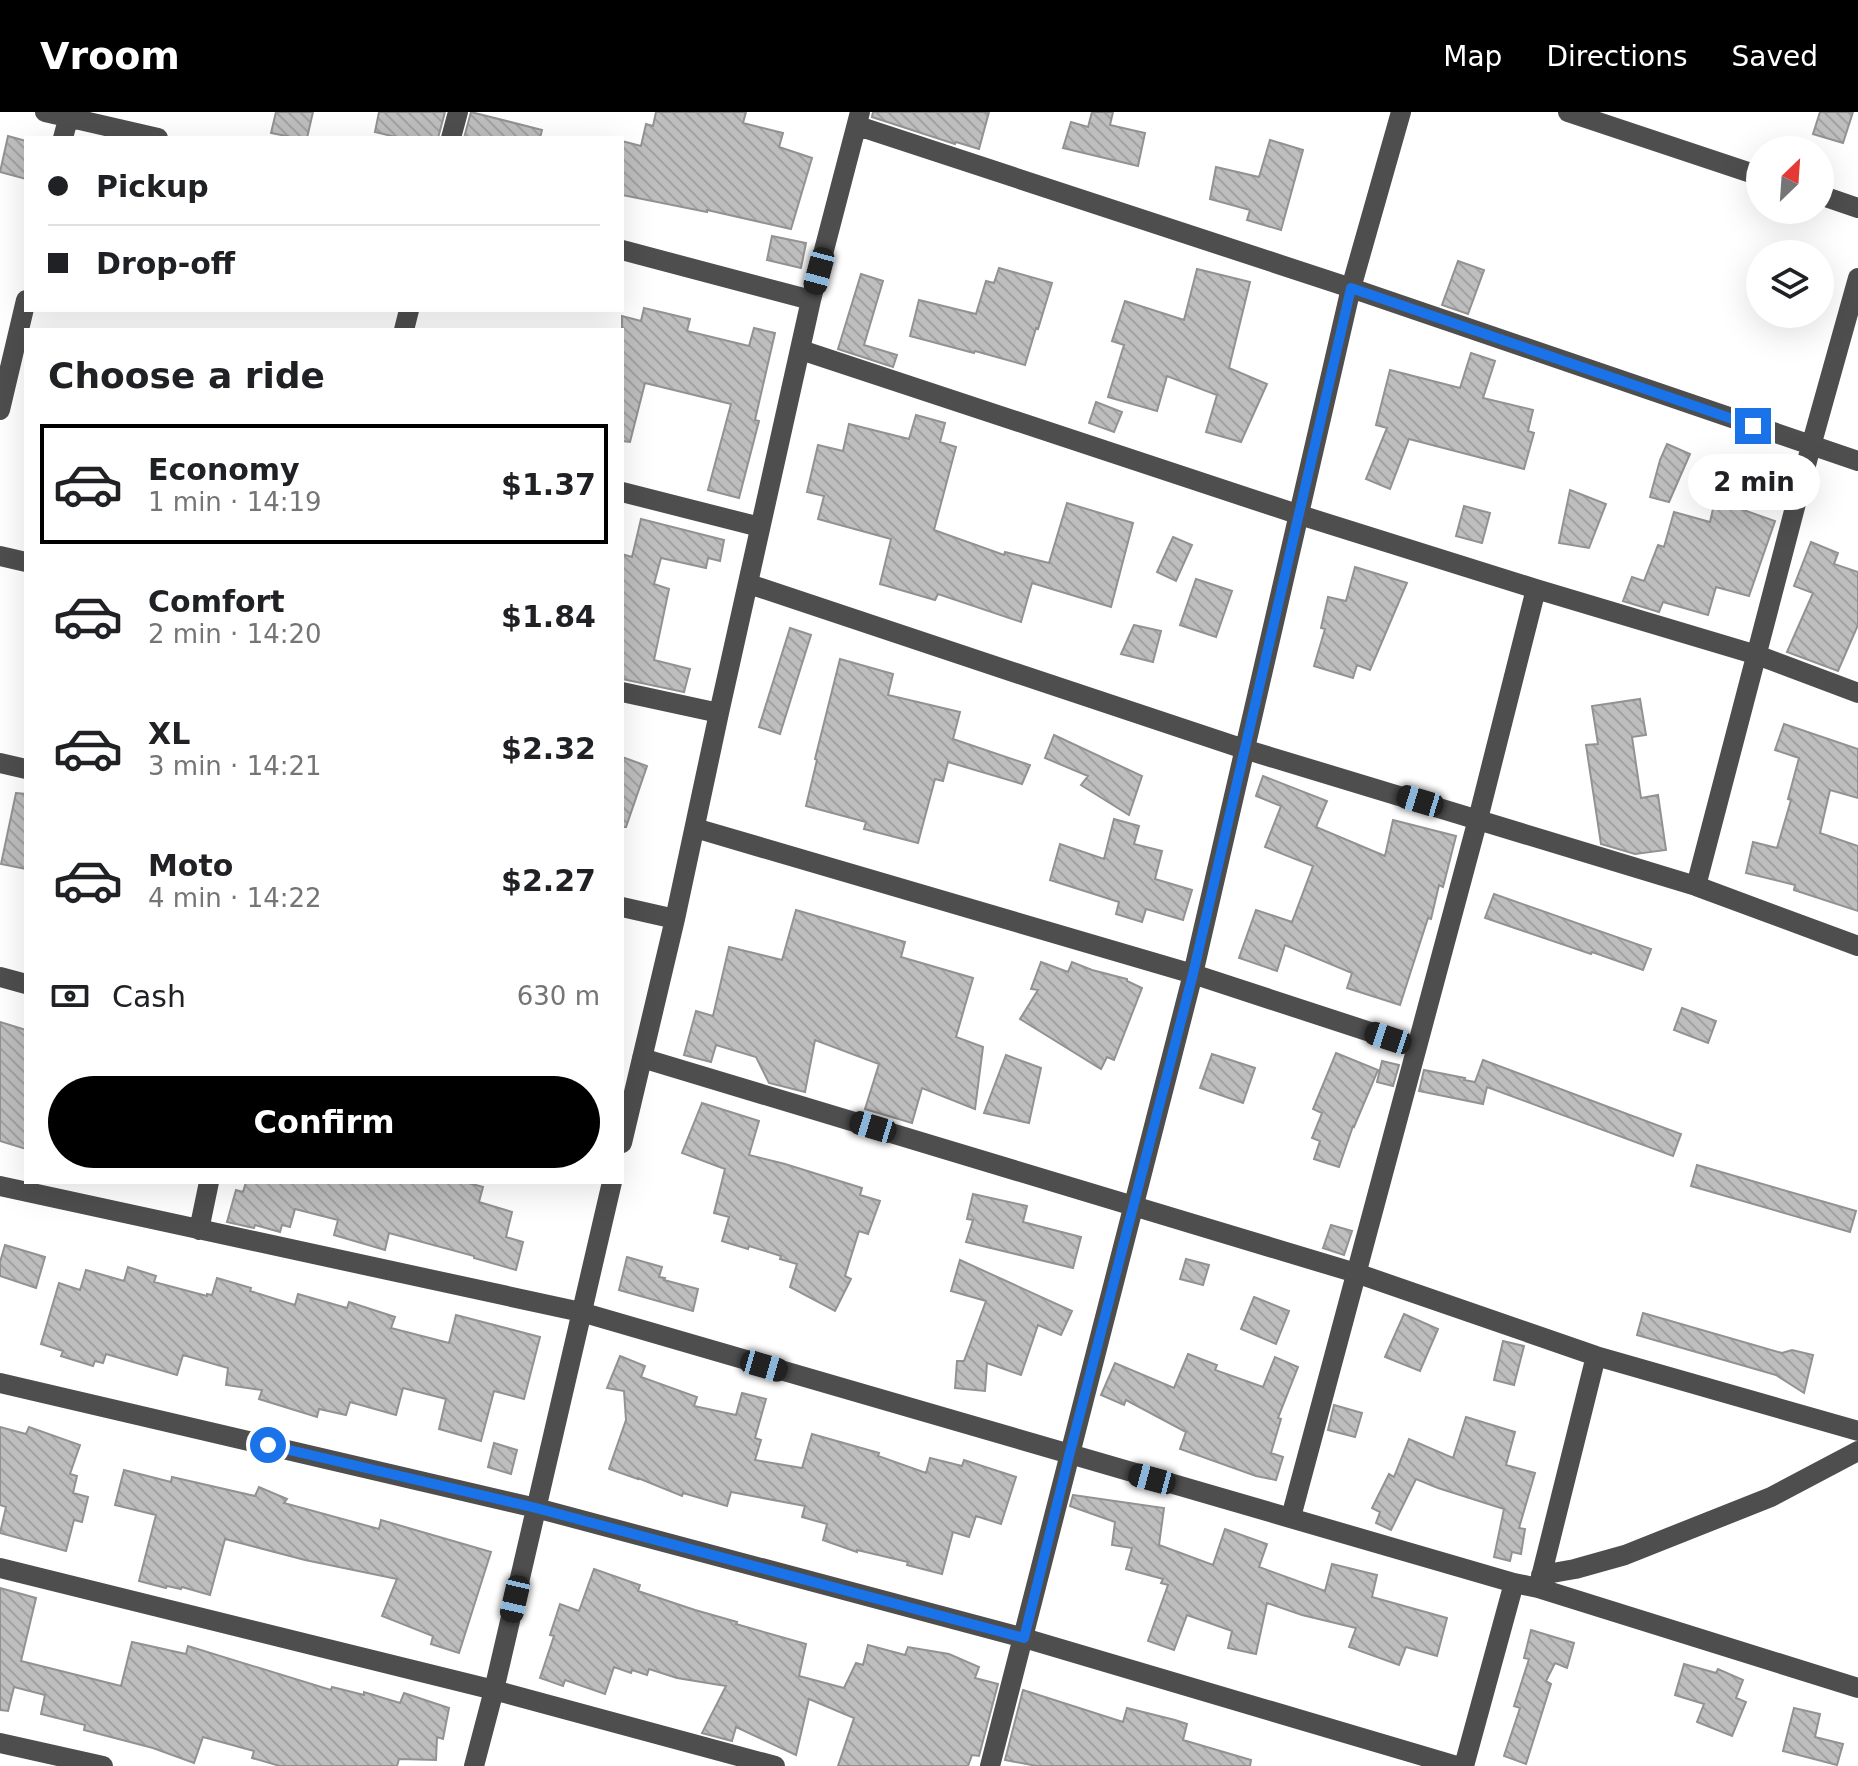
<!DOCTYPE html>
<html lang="en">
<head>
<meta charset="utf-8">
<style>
  :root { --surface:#fff; --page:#f6f6f6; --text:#202124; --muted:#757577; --line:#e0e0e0; --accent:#000 }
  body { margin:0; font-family:"DejaVu Sans",sans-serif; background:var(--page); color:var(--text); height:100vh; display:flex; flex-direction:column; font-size:30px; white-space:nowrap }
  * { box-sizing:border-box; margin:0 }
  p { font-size:26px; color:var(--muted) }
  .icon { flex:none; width:44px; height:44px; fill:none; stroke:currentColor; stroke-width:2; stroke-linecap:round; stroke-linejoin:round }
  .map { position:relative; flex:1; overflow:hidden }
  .drawer { position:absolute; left:24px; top:216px; width:600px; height:856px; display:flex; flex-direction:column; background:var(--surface); border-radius:0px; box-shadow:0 8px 32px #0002 }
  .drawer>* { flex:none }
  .guide { position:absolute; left:24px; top:24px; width:600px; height:176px; border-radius:0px; box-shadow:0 8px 32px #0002; display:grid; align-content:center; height:176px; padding:0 24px; background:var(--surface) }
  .needle { width:52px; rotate:25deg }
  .controls { position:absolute; left:1746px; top:24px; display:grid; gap:16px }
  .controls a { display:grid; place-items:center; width:88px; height:88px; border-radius:50%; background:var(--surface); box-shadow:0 8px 32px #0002; font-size:40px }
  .end { position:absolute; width:36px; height:36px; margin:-18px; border:10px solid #1a73e8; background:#fff; box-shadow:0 0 0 4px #fff }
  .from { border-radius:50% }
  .bubble { position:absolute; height:56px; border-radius:28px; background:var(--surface); box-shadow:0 8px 32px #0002; font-size:26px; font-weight:700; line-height:56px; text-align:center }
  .car { position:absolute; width:24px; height:48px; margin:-24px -12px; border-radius:10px; box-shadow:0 0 6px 2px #0007; background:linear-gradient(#222 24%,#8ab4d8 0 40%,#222 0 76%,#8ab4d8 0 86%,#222 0) }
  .guide b { display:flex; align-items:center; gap:28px; height:76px; font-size:30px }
  .guide b+b { border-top:2px solid var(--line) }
  .guide i { width:20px; height:20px; background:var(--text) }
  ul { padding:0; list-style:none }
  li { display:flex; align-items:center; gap:24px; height:120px; margin:0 16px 12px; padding:0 8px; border:4px solid transparent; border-radius:0px }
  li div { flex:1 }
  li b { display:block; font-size:30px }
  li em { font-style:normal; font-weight:700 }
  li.selected { border-color:var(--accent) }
  li>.icon { width:72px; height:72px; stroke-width:1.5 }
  h2 { padding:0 24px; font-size:36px; line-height:96px }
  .pay { display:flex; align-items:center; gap:20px; height:88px; padding:0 24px; font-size:30px }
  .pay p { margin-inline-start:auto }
  .primary-button { display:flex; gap:16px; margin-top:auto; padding:16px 24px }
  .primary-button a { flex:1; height:92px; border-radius:48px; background:var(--accent); color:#fff; font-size:32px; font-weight:700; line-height:92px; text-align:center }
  header { display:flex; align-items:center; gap:48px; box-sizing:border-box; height:112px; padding:0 40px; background:var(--accent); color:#fff }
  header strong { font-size:38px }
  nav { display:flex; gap:44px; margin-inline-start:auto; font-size:28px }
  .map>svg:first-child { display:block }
  .building { fill:url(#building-back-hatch); stroke:#929292; stroke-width:2 }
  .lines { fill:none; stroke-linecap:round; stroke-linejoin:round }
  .minor { stroke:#4e4e4e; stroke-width:20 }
  .route { stroke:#1a73e8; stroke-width:10 }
</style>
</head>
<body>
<header>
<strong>Vroom</strong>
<nav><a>Map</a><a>Directions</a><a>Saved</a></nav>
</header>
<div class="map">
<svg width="1858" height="1654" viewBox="0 0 1858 1654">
  <defs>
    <pattern id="building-back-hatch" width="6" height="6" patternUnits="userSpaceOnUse" patternTransform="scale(2)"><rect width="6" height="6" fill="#bebebe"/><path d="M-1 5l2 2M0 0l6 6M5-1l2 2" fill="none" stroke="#a2a2a2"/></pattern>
  </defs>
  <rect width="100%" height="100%" fill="#fff"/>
  <path class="building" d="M 276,0 L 313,0 L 307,26 L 296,26 L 271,21 Z
    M 379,0 L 445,0 L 438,26 L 400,26 L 375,20 Z
    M 471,0 L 542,18 L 540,26 L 464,26 Z
    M 656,0 L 746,0 L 743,11 L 783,21 L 779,35 L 812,46 L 791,117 L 707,98 L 707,100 L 622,83 L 622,29 L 641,34 L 646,12 L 653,14 Z
    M 873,0 L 989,0 L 979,37 L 956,30 L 955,32 L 872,5 Z
    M 1092,0 L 1113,0 L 1110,13 L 1145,21 L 1138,54 L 1063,36 L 1071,10 L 1088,15 Z
    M 1820,0 L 1853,0 L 1843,31 L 1813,22 Z
    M 8,24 L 26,29 L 26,67 L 0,60 Z
    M 1270,28 L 1303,38 L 1281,118 L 1247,108 L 1250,98 L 1210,87 L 1216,55 L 1259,65 Z
    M 772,124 L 806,131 L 801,156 L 767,148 Z
    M 1458,149 L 1484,158 L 1468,202 L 1442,193 Z
    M 999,156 L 1052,171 L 1038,217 L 1036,216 L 1025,253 L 975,239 L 974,241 L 910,224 L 919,188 L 976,202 L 986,169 L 994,171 Z
    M 1197,157 L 1250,170 L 1229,256 L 1267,272 L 1241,330 L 1206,320 L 1217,283 L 1167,264 L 1157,299 L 1108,285 L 1124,233 L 1112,229 L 1125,189 L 1184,208 Z
    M 861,162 L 883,169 L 864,233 L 897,243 L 893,255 L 838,237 Z
    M 644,196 L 690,207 L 687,219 L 749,234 L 754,216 L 775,221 L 755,308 L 759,309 L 739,386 L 708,378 L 731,292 L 645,271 L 630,330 L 622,329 L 622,204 L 641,209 Z
    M 1471,241 L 1495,249 L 1483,286 L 1533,298 L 1528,319 L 1534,321 L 1524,357 L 1409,327 L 1390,377 L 1366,367 L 1387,316 L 1376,313 L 1390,258 L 1460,276 Z
    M 1096,290 L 1122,300 L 1114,320 L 1089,311 Z
    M 916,303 L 945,311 L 940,330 L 956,335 L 934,418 L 1004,443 L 1005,440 L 1049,451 L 1067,391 L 1133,411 L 1111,495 L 1032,471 L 1021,510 L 938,482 L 935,488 L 880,472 L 891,427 L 818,407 L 824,384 L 807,380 L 818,333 L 843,339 L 849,312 L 909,327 Z
    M 1667,332 L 1690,342 L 1669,390 L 1650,385 L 1660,348 Z
    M 1570,378 L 1606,392 L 1589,436 L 1559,431 Z
    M 1715,388 L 1775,409 L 1749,484 L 1716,475 L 1708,503 L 1663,490 L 1659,500 L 1623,489 L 1632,465 L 1644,469 L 1658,433 L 1664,435 L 1674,400 L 1710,410 Z
    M 1464,394 L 1490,401 L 1482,431 L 1456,424 Z
    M 641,407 L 724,428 L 720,449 L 708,446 L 706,456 L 661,446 L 654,472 L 669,477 L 654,548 L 690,557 L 684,580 L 622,567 L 622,442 L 632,445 Z
    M 1173,425 L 1192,433 L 1176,469 L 1157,460 Z
    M 1811,430 L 1838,441 L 1834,452 L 1858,460 L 1858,513 L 1838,559 L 1787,540 L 1813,481 L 1794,474 Z
    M 1355,455 L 1407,471 L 1370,558 L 1357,553 L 1353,566 L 1314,554 L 1325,517 L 1321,516 L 1328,485 L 1346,489 Z
    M 1196,467 L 1232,479 L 1216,525 L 1180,513 Z
    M 1134,513 L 1161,519 L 1153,550 L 1121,542 Z
    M 790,516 L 811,523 L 780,622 L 759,615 Z
    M 840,547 L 893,562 L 888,583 L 960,600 L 953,627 L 1030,653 L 1022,672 L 948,650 L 943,669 L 935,667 L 918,731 L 864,717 L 866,710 L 806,694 L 817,648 L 815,647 Z
    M 1640,587 L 1646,623 L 1632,625 L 1641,686 L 1658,683 L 1666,738 L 1635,742 L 1601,732 L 1586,633 L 1598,632 L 1592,594 Z
    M 1784,612 L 1858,637 L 1858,686 L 1830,678 L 1820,721 L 1858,734 L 1858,799 L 1794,778 L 1795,773 L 1746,761 L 1753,730 L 1777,736 L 1791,688 L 1788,687 L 1799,646 L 1775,638 Z
    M 1054,623 L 1142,664 L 1129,703 L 1081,673 L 1088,664 L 1045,646 Z
    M 622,645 L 647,654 L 626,715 L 622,715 Z
    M 1263,664 L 1327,689 L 1316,715 L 1385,744 L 1393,708 L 1456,724 L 1443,775 L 1439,773 L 1431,807 L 1428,806 L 1400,893 L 1347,876 L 1352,861 L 1285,833 L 1277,859 L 1239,846 L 1256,798 L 1292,810 L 1313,754 L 1265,735 L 1281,694 L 1256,684 Z
    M 16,681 L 26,682 L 26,757 L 1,752 Z
    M 1114,707 L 1139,714 L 1134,732 L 1162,739 L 1155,767 L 1192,778 L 1183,808 L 1146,797 L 1142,810 L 1116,802 L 1119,790 L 1050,768 L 1060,732 L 1104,747 Z
    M 1494,782 L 1651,837 L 1643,858 L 1592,840 L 1591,842 L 1485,806 Z
    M 796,798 L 905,830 L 901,845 L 973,866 L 956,925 L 983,935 L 975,997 L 922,976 L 912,1011 L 865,997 L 879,952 L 815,928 L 805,980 L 769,971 L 756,945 L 716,933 L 711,950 L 684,943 L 696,899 L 713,904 L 729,835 L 782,848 Z
    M 1041,850 L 1068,860 L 1072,850 L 1092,858 L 1127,867 L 1127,869 L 1142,876 L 1114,948 L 1107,945 L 1101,957 L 1020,907 L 1038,878 L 1031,877 Z
    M 1682,896 L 1716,909 L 1708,931 L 1674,918 Z
    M 0,910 L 26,918 L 26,1037 L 0,1029 Z
    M 1336,941 L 1378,958 L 1354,1015 L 1353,1014 L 1339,1055 L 1314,1047 L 1320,1029 L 1312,1026 L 1322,1001 L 1313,997 Z
    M 1212,942 L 1255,956 L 1243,991 L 1200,976 Z
    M 1006,943 L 1041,956 L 1029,1011 L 984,1001 Z
    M 1483,948 L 1681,1022 L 1673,1044 L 1487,975 L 1483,992 L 1419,979 L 1424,958 L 1465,966 L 1464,968 L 1475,970 Z
    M 1382,949 L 1399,953 L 1393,974 L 1377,970 Z
    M 702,991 L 759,1009 L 749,1043 L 785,1052 L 862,1076 L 860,1083 L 880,1089 L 868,1122 L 859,1119 L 845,1164 L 851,1167 L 835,1199 L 790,1175 L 797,1152 L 780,1147 L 781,1144 L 749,1134 L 748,1137 L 722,1129 L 729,1105 L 714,1101 L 725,1057 L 682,1041 Z
    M 1697,1053 L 1856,1099 L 1850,1120 L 1691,1074 Z
    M 246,1070 L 465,1070 L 483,1075 L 479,1090 L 512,1100 L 506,1125 L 523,1130 L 516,1158 L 474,1146 L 474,1144 L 389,1121 L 385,1138 L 334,1123 L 338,1108 L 295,1097 L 290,1115 L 282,1113 L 280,1120 L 255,1113 L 254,1116 L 227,1110 L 236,1078 L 243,1080 Z
    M 973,1082 L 1027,1094 L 1023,1110 L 1081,1125 L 1073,1156 L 966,1130 L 973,1108 L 967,1107 Z
    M 1331,1113 L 1352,1119 L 1344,1143 L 1323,1136 Z
    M 5,1133 L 45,1145 L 36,1176 L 0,1164 L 0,1150 Z
    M 627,1145 L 662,1155 L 659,1165 L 665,1166 L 664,1168 L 698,1177 L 693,1199 L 619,1178 Z
    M 1186,1147 L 1209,1153 L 1203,1173 L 1180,1167 Z
    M 960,1148 L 1072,1199 L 1061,1223 L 1038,1213 L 1021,1263 L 987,1251 L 985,1279 L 955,1276 L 957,1249 L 964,1249 L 986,1189 L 951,1179 Z
    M 128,1155 L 156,1164 L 154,1170 L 207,1184 L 207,1182 L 212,1183 L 217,1166 L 251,1176 L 250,1179 L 295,1193 L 298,1182 L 347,1196 L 349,1190 L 395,1205 L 391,1216 L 449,1231 L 456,1203 L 540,1225 L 524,1287 L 494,1279 L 481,1329 L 439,1317 L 446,1287 L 403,1276 L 396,1303 L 350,1290 L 346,1303 L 319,1297 L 317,1305 L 259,1287 L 262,1278 L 226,1273 L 228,1256 L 183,1243 L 177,1263 L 106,1242 L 103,1251 L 95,1249 L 93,1254 L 61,1244 L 63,1239 L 41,1232 L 59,1171 L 80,1178 L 86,1158 L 124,1169 Z
    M 1254,1185 L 1289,1199 L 1276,1232 L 1241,1217 Z
    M 1643,1201 L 1782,1241 L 1792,1238 L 1813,1243 L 1804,1281 L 1776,1263 L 1637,1223 Z
    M 1404,1202 L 1438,1217 L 1420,1259 L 1385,1245 Z
    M 1503,1229 L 1524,1234 L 1514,1273 L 1494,1268 Z
    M 1188,1242 L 1217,1253 L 1215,1258 L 1263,1275 L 1275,1245 L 1298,1255 L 1278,1306 L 1281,1307 L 1271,1341 L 1283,1345 L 1276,1368 L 1256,1364 L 1180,1337 L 1186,1320 L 1126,1288 L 1124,1293 L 1101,1283 L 1115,1251 L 1174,1276 Z
    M 620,1244 L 645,1254 L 641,1265 L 697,1285 L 694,1294 L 736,1303 L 742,1281 L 766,1287 L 755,1326 L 761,1328 L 755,1348 L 802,1356 L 812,1322 L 879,1341 L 878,1344 L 926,1361 L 930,1346 L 962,1354 L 964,1348 L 1016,1365 L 1001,1412 L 976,1404 L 969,1425 L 953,1420 L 942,1462 L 907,1453 L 908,1450 L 857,1438 L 857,1440 L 823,1428 L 827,1412 L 802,1405 L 805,1394 L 731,1380 L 727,1394 L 683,1381 L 682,1384 L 638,1366 L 638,1367 L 609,1357 L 626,1308 L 624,1279 L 607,1276 Z
    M 1334,1293 L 1362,1301 L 1355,1325 L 1328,1318 Z
    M 1466,1305 L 1515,1320 L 1506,1353 L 1535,1361 L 1519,1416 L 1525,1417 L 1521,1442 L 1512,1440 L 1510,1449 L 1494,1445 L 1504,1397 L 1438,1376 L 1416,1367 L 1391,1418 L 1376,1411 L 1380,1400 L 1372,1396 L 1389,1362 L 1394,1365 L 1409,1327 L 1453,1346 Z
    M 0,1315 L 26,1322 L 29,1315 L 80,1333 L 70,1362 L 77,1364 L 73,1381 L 88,1385 L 82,1410 L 74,1408 L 66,1439 L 0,1421 L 6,1395 L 0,1393 Z
    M 494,1331 L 517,1338 L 511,1362 L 488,1355 Z
    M 124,1358 L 171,1370 L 172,1365 L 255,1384 L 259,1375 L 287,1387 L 284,1391 L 379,1417 L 381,1408 L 491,1440 L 459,1541 L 431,1532 L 433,1524 L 382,1504 L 397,1467 L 305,1448 L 225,1427 L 210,1483 L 182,1475 L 181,1477 L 167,1474 L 166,1476 L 139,1469 L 156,1403 L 115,1393 Z
    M 1073,1383 L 1164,1396 L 1159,1433 L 1213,1453 L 1225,1417 L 1267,1432 L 1259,1455 L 1325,1479 L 1332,1452 L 1377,1463 L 1372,1485 L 1447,1506 L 1437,1544 L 1406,1535 L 1399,1553 L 1349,1535 L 1356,1516 L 1302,1503 L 1267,1491 L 1256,1542 L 1228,1536 L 1232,1519 L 1187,1503 L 1174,1538 L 1148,1529 L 1168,1473 L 1161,1471 L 1163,1467 L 1126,1457 L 1132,1436 L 1112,1433 L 1115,1410 L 1070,1394 Z
    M 594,1457 L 640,1473 L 638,1479 L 695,1498 L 737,1510 L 736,1512 L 806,1532 L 799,1564 L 844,1576 L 856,1551 L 863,1553 L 868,1533 L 905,1543 L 908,1535 L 949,1542 L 979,1555 L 975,1566 L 998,1572 L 979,1644 L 972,1643 L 968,1654 L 838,1654 L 854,1606 L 809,1587 L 796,1643 L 736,1615 L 732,1629 L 702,1621 L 726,1574 L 677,1566 L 649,1557 L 647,1563 L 632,1558 L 631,1561 L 614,1555 L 605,1582 L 565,1568 L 563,1574 L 540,1566 L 554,1524 L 550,1523 L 560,1492 L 579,1499 Z
    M 0,1476 L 36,1486 L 21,1549 L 121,1574 L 132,1530 L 186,1542 L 188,1534 L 331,1578 L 332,1575 L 364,1583 L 364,1580 L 400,1591 L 404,1581 L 449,1596 L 443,1627 L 437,1625 L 436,1648 L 399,1647 L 397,1654 L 280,1654 L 252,1646 L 254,1639 L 203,1625 L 194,1651 L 153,1636 L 84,1618 L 85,1613 L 41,1602 L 45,1583 L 14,1575 L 8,1599 L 0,1598 Z
    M 1531,1518 L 1574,1531 L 1567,1556 L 1555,1551 L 1546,1569 L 1551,1572 L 1526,1652 L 1504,1644 L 1520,1596 L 1514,1594 L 1529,1547 L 1524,1546 Z
    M 1684,1552 L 1716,1561 L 1718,1557 L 1743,1568 L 1736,1586 L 1746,1590 L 1732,1624 L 1697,1610 L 1704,1592 L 1675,1583 Z
    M 1023,1578 L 1123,1610 L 1127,1596 L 1175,1608 L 1187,1612 L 1183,1628 L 1251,1648 L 1250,1654 L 1037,1654 L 1005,1648 Z
    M 1794,1596 L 1820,1602 L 1815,1625 L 1843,1632 L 1837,1653 L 1783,1639 Z"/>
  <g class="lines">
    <path class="minor" d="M 45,0 L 158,26
      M 1568,0 L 1760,64
      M 858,14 L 1351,176 L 1858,349
      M 63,26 L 70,0
      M 451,26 L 458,0
      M 1820,83 L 1858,96
      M 622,138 L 811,188
      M 404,218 L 409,198
      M 801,238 L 1300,403 L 1536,477 L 1757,543 L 1858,581
      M 0,298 L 26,188
      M 622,380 L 760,415
      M 0,444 L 26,450
      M 749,472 L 1244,637 L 1696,774 L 1858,834
      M 622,580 L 719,601
      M 0,651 L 26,657
      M 695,716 L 1193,862 L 1416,935
      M 1696,774 L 1811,334 L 1858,166
      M 622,795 L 675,807
      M 0,865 L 26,872
      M 642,946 L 1356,1161 L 1596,1244 L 1858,1319
      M 622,1031 L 675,807 L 719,601 L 811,188 L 860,0
      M 0,1074 L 581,1200 L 1514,1471 L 1538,1476 L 1858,1576
      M 199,1118 L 209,1070
      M 0,1271 L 536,1396 L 1024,1526 L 1457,1654
      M 1291,1405 L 1478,707 L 1536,477
      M 0,1456 L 494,1578 L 775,1654
      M 1541,1463 L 1575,1457 L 1625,1443 L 1771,1385 L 1858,1339
      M 1539,1473 L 1596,1244
      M 0,1631 L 103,1654
      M 474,1654 L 494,1578 L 612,1070
      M 990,1654 L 1193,862 L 1351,176 L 1401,0
      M 1464,1654 L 1514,1471"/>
  </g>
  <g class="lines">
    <path class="route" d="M 268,1333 L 536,1396 L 1024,1526 L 1069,1344 L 1193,862 L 1351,176 L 1753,314"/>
  </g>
</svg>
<div class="controls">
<a><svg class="needle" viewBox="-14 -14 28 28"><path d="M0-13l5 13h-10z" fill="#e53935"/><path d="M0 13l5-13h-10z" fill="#757577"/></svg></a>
<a><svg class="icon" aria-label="layers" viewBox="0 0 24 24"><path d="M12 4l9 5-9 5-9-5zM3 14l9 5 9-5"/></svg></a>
</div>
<i class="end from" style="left:268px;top:1333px"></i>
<i class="end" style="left:1753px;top:314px"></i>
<div class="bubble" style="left:1688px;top:342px;width:132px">2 min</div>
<i class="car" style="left:819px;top:159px;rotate:195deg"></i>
<i class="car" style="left:1420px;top:689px;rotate:287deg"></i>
<i class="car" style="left:1388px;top:926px;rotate:288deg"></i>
<i class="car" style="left:873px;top:1015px;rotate:287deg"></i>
<i class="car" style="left:764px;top:1254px;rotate:106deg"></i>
<i class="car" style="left:1152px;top:1367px;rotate:285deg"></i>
<i class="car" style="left:515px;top:1487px;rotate:193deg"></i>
<div class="guide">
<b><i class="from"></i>Pickup</b>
<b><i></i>Drop-off</b>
</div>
<section class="drawer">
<h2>Choose a ride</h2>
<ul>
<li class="selected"><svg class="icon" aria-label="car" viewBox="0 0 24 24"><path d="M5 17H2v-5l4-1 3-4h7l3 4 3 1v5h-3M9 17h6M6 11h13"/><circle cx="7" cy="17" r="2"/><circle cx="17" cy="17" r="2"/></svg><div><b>Economy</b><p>1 min · 14:19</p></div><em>$1.37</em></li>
<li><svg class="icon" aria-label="car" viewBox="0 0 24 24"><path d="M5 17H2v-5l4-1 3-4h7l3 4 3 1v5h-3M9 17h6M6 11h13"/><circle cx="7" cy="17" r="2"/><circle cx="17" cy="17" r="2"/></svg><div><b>Comfort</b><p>2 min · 14:20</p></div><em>$1.84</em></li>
<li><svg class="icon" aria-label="car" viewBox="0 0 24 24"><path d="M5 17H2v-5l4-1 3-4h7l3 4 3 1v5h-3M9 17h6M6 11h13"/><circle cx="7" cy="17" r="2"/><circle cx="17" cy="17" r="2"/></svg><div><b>XL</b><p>3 min · 14:21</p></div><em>$2.32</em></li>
<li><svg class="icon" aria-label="car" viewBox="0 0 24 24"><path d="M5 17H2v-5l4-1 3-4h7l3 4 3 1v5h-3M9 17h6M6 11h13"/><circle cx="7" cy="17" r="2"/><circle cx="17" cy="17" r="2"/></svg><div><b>Moto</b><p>4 min · 14:22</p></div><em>$2.27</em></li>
</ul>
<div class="pay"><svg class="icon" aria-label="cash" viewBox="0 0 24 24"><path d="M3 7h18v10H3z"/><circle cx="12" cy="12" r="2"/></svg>Cash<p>630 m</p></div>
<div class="primary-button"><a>Confirm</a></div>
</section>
</div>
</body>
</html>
